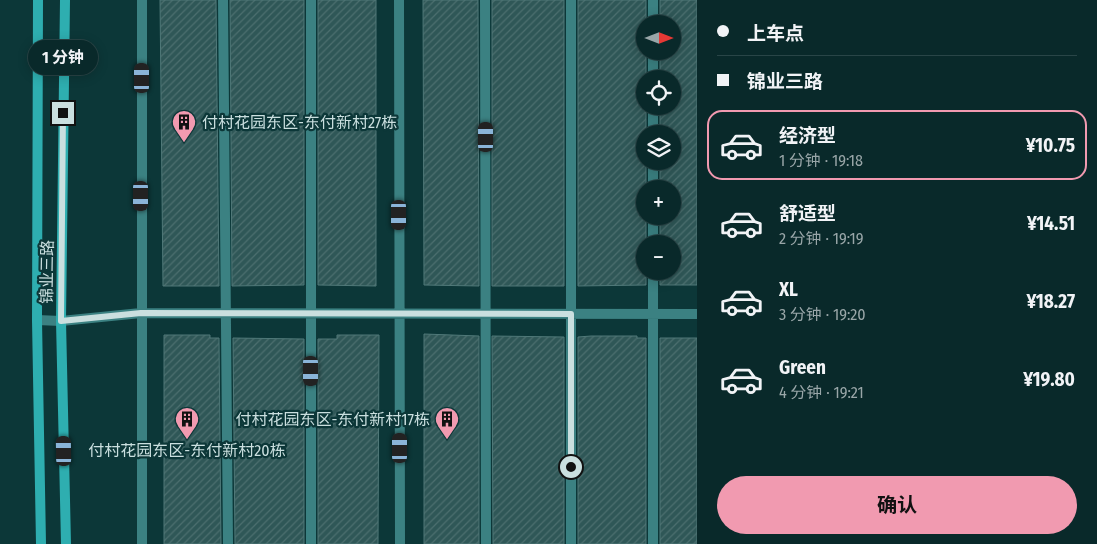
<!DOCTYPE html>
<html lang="zh">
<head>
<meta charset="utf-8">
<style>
  :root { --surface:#09292a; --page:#173536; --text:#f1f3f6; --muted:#99a6a8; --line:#294547; --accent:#f19ab0 }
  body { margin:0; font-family:"Fira Sans Condensed","Noto Sans SC",sans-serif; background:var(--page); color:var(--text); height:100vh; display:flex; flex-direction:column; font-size:19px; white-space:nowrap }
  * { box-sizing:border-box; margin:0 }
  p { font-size:16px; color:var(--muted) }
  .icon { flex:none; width:28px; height:28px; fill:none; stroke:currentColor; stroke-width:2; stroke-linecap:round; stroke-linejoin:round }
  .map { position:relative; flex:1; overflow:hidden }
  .side { display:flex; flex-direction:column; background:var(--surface); width:400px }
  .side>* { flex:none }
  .hud { display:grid; align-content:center; height:110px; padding:0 20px; background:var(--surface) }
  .needle { width:32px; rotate:90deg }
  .buttons { position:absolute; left:636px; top:15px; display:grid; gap:10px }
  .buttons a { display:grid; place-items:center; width:45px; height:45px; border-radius:50%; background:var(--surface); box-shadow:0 2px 12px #0003,0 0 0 1px var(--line); font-size:25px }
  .end { position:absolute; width:22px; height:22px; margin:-11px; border:6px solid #cadfdf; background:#111; box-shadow:0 0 0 2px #111 }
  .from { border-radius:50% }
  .bubble { position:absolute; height:35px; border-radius:18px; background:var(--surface); box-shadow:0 2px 12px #0003,0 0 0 1px var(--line); font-size:16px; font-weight:700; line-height:35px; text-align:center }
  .car { position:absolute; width:15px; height:30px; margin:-15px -8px; border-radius:6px; box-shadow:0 0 4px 1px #0007; background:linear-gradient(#222 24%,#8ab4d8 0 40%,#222 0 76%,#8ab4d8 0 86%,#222 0) }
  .hud b { display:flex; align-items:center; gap:18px; height:48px; font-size:19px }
  .hud b+b { border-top:1px solid var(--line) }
  .hud i { width:12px; height:12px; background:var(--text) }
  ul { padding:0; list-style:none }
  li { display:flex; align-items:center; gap:15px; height:70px; margin:0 10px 8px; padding:0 10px; border:2px solid transparent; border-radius:15px }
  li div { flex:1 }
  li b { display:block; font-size:19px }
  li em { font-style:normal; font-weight:700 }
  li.selected { border-color:var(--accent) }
  li>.icon { width:45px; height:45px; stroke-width:1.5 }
  .button { display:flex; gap:10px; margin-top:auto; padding:10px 20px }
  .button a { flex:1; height:58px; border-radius:30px; background:var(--accent); color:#111; font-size:20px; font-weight:700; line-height:58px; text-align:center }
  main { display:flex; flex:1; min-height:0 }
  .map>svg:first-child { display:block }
  .building { fill:url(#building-hatch); stroke:#507979 }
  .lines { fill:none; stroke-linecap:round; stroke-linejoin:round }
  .street { stroke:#3b8182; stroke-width:10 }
  .secondary { stroke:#2eaeb0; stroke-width:10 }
  .route { stroke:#cadfdf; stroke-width:6 }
  .labels { text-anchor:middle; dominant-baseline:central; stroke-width:4.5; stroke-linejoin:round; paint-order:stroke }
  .poi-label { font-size:16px; fill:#cadfdf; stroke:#0c3738; text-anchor:start }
  .street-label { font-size:16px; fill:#cadfdf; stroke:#0c3738 }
</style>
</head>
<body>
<main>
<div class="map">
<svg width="697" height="544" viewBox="0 0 697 544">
  <defs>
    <pattern id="building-hatch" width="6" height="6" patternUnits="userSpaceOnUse" patternTransform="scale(1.25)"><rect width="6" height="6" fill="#2f5757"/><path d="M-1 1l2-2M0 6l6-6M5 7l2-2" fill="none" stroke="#4c6f6f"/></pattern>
  </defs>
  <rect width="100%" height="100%" fill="#0c3738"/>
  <path class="building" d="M 160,0 L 216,0 L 219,286 L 163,286 Z
    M 230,0 L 304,0 L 304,285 L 232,286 Z
    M 318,0 L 376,0 L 376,286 L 318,285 Z
    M 423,0 L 478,0 L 479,286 L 424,285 Z
    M 492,0 L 564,0 L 564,286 L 492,286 Z
    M 578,0 L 646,0 L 646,285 L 578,286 Z
    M 660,0 L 697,0 L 697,285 L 660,285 L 660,271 L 672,271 L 672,244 L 660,244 L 660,216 L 672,216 L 672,189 L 660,189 L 660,161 L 672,161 L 672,134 L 660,134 L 660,106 L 672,106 L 672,79 L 660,79 L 660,51 L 672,51 L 672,24 L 660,24 Z
    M 424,334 L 479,336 L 479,544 L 424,544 Z
    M 164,335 L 210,335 L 210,338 L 219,338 L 221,544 L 164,544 Z
    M 337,335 L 379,335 L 378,544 L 318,544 L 318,339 L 337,339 Z
    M 492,336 L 564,337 L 564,544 L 493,544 Z
    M 591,336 L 637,336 L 637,338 L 646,338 L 646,544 L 578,544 L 578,337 Z
    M 233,338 L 304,339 L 304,544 L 235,544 Z
    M 660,338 L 697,338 L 697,544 L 660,544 Z"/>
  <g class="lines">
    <path class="street" d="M 223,0 L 228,544
      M 399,0 L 400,544
      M 485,0 L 486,544
      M 571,0 L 571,544
      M 653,0 L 653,24
      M 653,51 L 653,79
      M 653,106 L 653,134
      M 653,161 L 653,189
      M 653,216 L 653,244
      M 37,320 L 61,321 L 141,313 L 697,314
      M 142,544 L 142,0
      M 311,544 L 311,0
      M 653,544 L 653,271"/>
    <path class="secondary" d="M 38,0 L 37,320 L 41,544
      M 65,0 L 61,321 L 66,544"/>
  </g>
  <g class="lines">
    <path class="route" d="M 63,113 L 61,321 L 141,313 L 571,314 L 571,467"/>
  </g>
  <defs>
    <g id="building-pin" transform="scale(1.25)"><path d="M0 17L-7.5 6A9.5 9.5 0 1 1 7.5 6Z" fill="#f19ab0" stroke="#0c3738"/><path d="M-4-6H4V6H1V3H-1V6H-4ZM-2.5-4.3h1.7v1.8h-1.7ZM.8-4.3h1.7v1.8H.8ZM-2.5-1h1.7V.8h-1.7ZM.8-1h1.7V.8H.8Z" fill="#111"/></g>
  </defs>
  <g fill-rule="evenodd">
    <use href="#building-pin" x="184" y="122"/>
    <use href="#building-pin" x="187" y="419"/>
    <use href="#building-pin" x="447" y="419"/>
  </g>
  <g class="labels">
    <g class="poi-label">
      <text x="202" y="122">付村花园东区-东付新村27栋</text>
      <text x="430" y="419" text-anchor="end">付村花园东区-东付新村17栋</text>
      <text x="187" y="450" text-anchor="middle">付村花园东区-东付新村20栋</text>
    </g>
    <g class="street-label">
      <text transform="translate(47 272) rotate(-89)">锦业三路</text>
    </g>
  </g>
</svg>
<div class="buttons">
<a><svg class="needle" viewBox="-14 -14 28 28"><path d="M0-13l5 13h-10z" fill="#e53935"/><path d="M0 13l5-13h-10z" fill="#99a6a8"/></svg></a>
<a><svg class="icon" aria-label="locate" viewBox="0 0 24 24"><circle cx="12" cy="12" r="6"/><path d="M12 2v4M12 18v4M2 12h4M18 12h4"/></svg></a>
<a><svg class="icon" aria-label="layers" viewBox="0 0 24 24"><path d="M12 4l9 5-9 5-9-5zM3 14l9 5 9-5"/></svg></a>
<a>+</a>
<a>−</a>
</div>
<i class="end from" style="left:571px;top:467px"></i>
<i class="end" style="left:63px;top:113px"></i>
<div class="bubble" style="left:28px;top:40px;width:70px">1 分钟</div>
<i class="car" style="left:142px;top:78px;rotate:0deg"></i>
<i class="car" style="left:486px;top:137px;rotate:0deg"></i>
<i class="car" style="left:141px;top:196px;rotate:180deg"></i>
<i class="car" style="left:399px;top:215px;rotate:180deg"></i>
<i class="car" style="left:311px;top:371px;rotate:180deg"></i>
<i class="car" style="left:400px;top:448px;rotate:0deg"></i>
<i class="car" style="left:64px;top:451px;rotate:359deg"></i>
</div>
<section class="side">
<div class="hud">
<b><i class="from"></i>上车点</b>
<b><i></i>锦业三路</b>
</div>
<ul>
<li class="selected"><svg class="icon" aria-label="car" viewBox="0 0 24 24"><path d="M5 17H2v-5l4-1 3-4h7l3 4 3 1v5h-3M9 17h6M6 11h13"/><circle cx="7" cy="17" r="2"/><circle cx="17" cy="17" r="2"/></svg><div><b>经济型</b><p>1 分钟 · 19:18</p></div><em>¥10.75</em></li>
<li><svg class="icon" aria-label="car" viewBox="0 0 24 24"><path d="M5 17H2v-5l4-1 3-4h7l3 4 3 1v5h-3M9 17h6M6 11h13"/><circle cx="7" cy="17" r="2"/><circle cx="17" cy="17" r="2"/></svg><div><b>舒适型</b><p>2 分钟 · 19:19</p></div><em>¥14.51</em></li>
<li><svg class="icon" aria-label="car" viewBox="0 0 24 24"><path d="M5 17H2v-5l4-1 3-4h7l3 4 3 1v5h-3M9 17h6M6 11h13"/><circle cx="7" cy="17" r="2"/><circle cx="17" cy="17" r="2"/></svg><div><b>XL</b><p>3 分钟 · 19:20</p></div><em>¥18.27</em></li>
<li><svg class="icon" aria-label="car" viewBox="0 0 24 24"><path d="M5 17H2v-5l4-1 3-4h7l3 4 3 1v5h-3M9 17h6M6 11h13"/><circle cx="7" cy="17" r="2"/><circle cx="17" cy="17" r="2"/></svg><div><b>Green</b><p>4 分钟 · 19:21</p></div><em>¥19.80</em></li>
</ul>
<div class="button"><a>确认</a></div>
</section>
</main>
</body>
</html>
